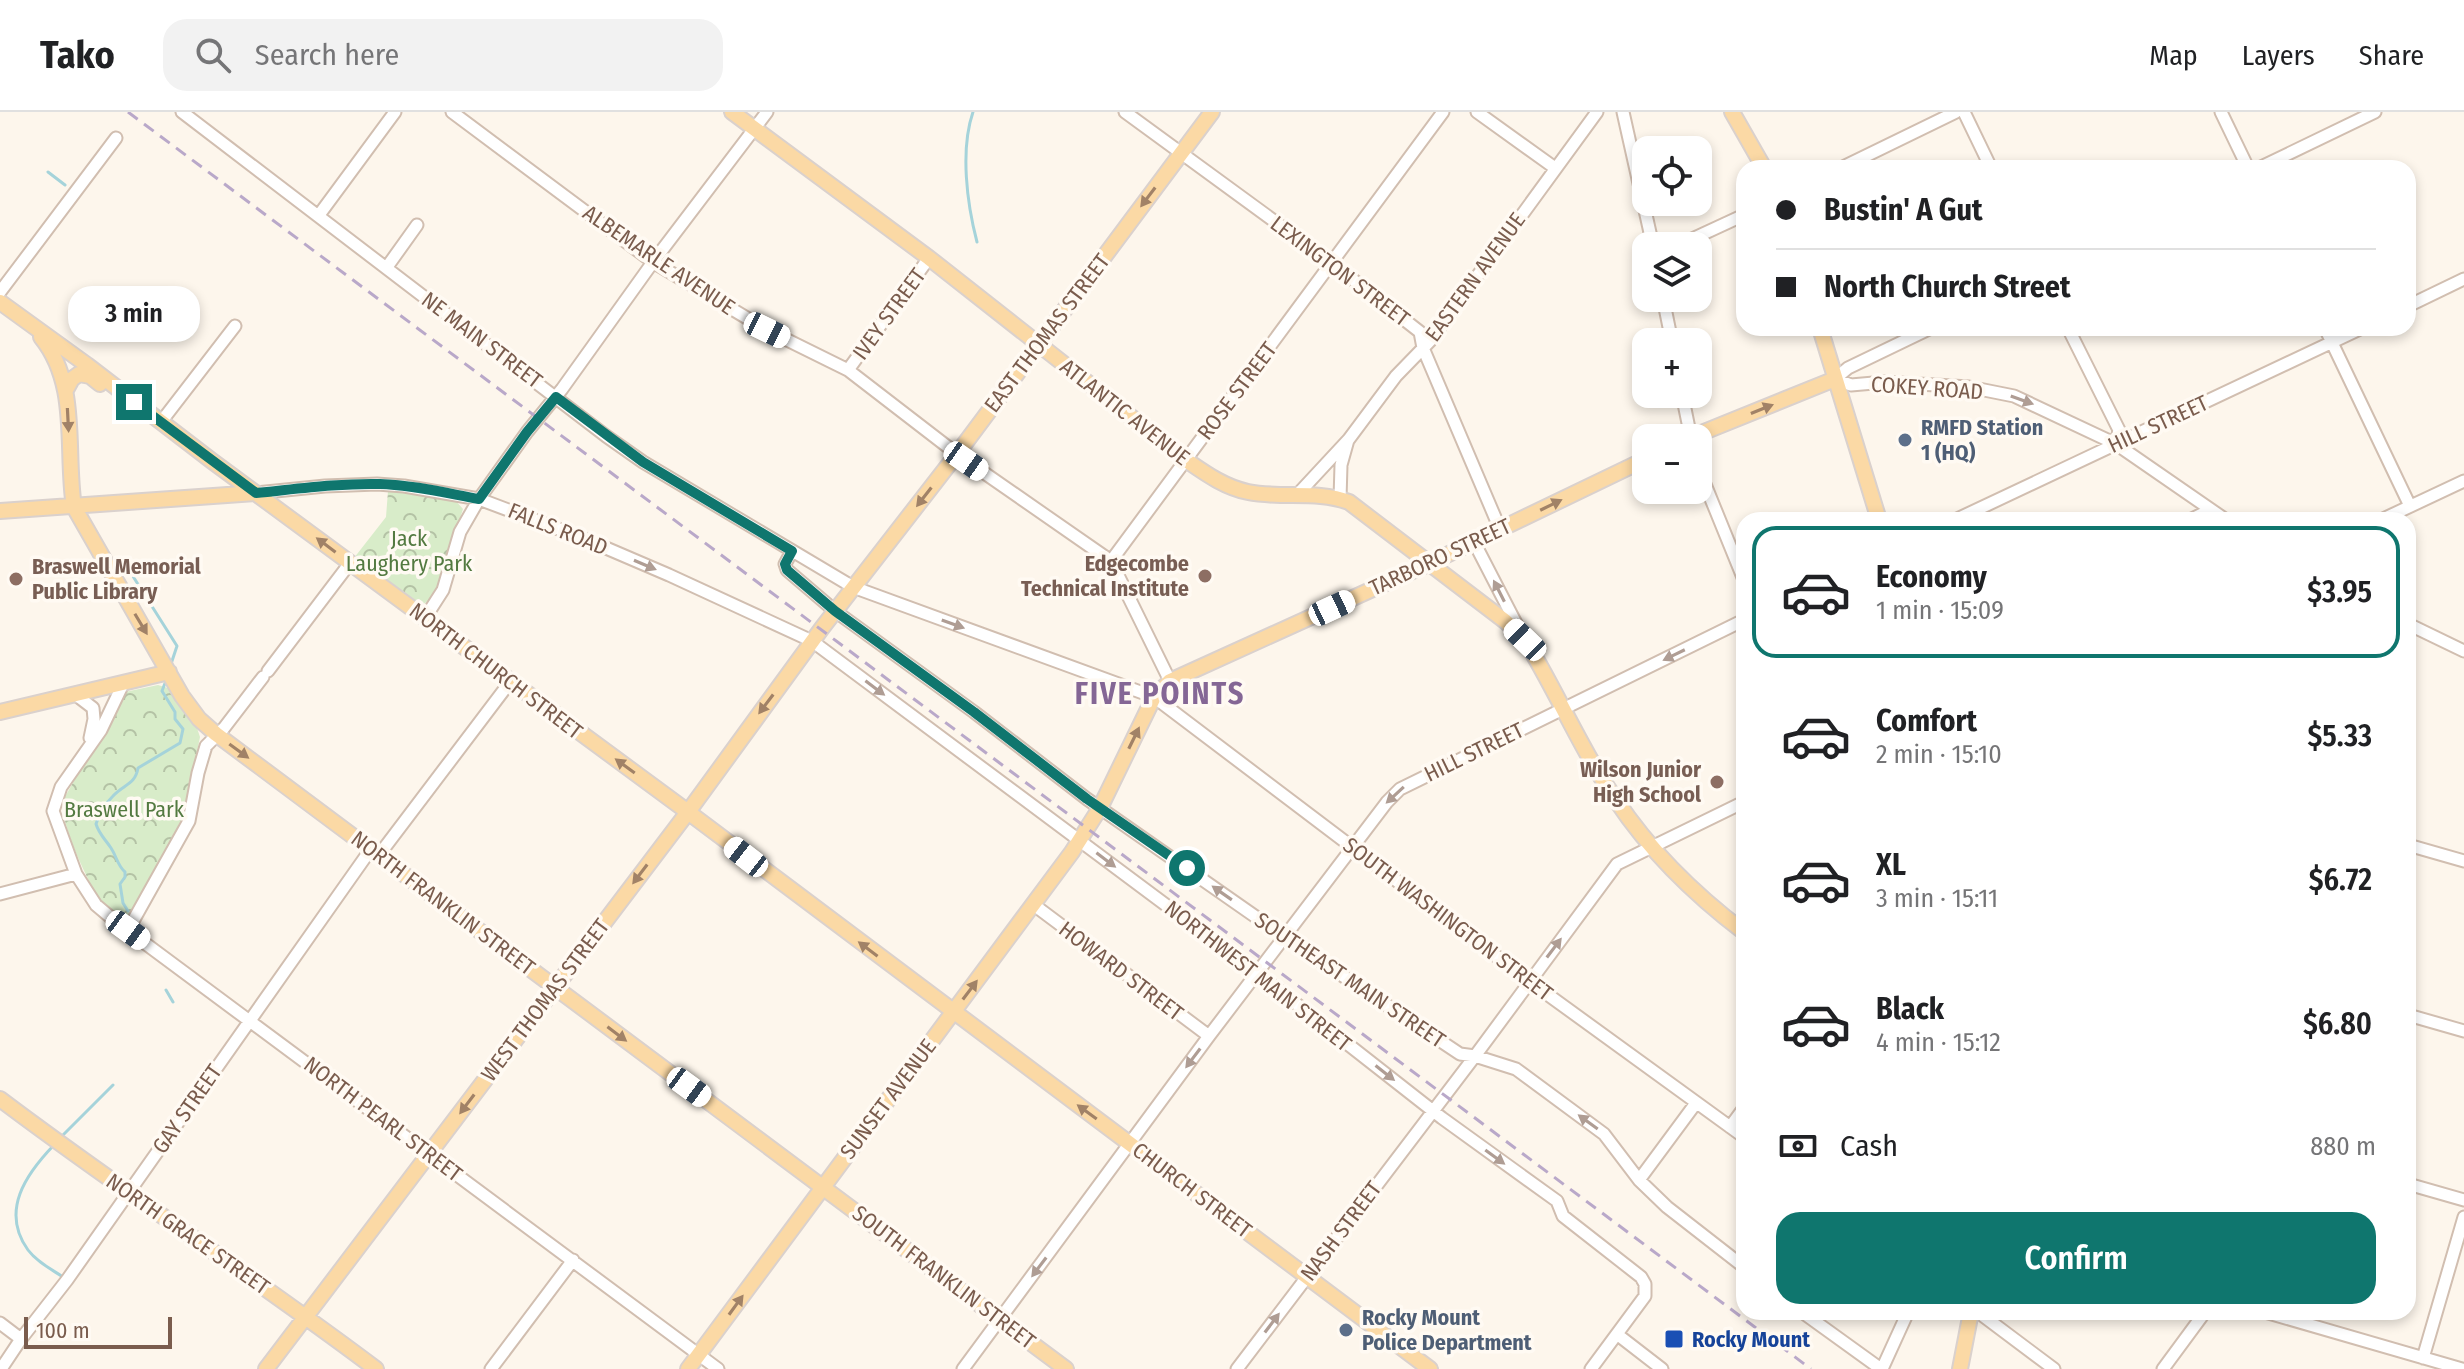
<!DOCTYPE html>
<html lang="en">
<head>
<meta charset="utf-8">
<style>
  :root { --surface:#fff; --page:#f2f2f2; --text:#202124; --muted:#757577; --line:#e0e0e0; --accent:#0f766e }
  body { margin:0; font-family:"Fira Sans Condensed",sans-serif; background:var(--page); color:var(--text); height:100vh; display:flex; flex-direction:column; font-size:30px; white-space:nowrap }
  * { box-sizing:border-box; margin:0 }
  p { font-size:26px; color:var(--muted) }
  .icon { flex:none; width:44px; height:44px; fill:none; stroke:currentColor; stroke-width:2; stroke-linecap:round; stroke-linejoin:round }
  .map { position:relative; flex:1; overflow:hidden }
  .drawer { position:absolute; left:1736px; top:400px; width:680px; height:808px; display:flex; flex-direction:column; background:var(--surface); border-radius:24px; box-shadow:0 4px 12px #0003 }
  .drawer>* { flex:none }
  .hud { position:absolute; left:1736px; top:48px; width:680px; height:176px; border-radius:24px; box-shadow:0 4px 12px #0003; display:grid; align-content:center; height:176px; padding:0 40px; background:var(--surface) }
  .tools { position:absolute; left:1632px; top:24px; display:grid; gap:16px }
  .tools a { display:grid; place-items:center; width:80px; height:80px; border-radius:16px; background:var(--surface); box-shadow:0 4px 12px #0003; font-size:40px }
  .scale { position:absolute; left:24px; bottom:20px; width:148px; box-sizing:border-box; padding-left:8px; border:4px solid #7a5c4d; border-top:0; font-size:22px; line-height:28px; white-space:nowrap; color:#7a5c4d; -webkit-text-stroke:6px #fffaf3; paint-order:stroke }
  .end { position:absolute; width:36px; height:36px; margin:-18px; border:10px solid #0f766e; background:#fff; box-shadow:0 0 0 4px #fff }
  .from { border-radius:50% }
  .bubble { position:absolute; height:56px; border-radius:24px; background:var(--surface); box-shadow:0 4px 12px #0003; font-size:26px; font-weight:600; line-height:56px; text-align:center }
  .car { position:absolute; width:24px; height:48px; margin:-24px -12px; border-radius:10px; box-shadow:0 0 6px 2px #0007; background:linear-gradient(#fff 24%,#345 0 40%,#fff 0 76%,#345 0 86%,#fff 0) }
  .hud b { display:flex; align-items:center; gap:28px; height:76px; font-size:30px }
  .hud b+b { border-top:2px solid var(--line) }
  .hud i { width:20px; height:20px; background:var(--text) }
  ul { padding:14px 0 0; list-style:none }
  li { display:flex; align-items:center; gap:24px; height:132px; margin:0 16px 12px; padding:0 24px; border:4px solid transparent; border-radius:24px }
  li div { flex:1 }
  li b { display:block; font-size:30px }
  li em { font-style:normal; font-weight:600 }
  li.current { border-color:var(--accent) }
  li>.icon { width:72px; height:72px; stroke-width:1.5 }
  .pay { display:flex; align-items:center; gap:20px; height:88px; padding:0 40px; font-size:30px }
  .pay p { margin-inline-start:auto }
  .primary-button { display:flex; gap:16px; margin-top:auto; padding:16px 40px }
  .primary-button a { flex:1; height:92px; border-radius:24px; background:var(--accent); color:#fff; font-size:32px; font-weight:600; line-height:92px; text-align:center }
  header { display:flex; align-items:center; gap:48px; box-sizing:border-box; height:112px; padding:0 40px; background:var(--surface); border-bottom:2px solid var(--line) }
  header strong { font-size:38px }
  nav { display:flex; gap:44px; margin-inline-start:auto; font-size:28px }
  .search { width:560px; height:72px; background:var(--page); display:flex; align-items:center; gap:20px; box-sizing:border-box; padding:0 28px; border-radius:24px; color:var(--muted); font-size:30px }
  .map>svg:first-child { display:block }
  .forest { fill:url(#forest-crowns) }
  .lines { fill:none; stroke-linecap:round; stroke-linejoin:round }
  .stream { stroke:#a5d3da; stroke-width:3 }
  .minor-casing { stroke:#d1beb0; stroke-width:15 }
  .major-casing { stroke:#dad1cd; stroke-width:18 }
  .minor { stroke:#fff; stroke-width:11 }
  .major { stroke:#fbd9a5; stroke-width:14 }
  .rail { stroke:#b9a8c9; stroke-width:3; stroke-dasharray:12 8; stroke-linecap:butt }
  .oneway { fill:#a18267 }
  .oneway2 { fill:#af9d94 }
  .route { stroke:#0f766e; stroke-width:10 }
  .service-dot { fill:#5c6f8a; stroke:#fffaf3; stroke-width:3 }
  .education-dot { fill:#8d6e63; stroke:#fffaf3; stroke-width:3 }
  .transit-dot { fill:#1a4fb4; stroke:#fffaf3; stroke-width:3 }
  .labels { text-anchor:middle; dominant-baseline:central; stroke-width:7; stroke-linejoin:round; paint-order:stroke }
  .street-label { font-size:22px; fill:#7a5c4d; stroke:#fffaf3 }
  .service-label { font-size:22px; font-weight:bold; fill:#4e5e75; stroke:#fffaf3; text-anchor:start }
  .park-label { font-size:22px; fill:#537a41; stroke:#fffaf3 }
  .education-label { font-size:22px; font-weight:bold; fill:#785e54; stroke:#fffaf3; text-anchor:end }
  .transit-label { font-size:22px; font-weight:bold; fill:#164399; stroke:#fffaf3; text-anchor:start }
  .district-label { font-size:30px; font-weight:bold; letter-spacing:2px; fill:#846695; stroke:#fffaf3 }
</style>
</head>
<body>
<header>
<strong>Tako</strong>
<div class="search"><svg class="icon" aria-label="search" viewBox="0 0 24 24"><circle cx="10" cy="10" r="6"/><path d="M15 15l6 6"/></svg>Search here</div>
<nav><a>Map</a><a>Layers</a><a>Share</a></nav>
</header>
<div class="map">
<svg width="2464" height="1257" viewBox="0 0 2464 1257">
  <defs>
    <pattern id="forest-crowns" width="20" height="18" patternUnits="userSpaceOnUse" patternTransform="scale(2)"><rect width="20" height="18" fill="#d8ecc9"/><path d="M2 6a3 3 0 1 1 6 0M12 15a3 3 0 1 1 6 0" fill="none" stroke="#b4c2a5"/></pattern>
  </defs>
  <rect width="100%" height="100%" fill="#fdf6ec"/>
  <path class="forest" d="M 388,379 L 449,387 L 455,388 L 463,397 L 437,478 L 431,487 L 422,493 L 417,492 L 354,446 L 386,405 Z
    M 158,573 L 168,576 L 197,616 L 200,625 L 184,703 L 130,803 L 124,806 C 116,804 109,798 103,792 C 90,776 58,707 63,688 L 125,580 Z"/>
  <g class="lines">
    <path class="stream" d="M 973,0 C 960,38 967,92 977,130
      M 48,60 L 65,73
      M 129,458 L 177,534 L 170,555
      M 128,799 L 123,791 L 120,772 L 125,765 L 125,760 C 117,753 117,745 111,736 C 105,727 99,722 96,712 C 99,702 106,691 113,684 C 124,672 135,673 138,656 L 180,631 L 183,617 L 175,607 L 175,600 L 162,579 L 167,566
      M 166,878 L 173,890
      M 59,1027 L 113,973
      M 54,1033 C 26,1062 0,1099 28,1138 C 37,1150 51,1157 63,1165"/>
    <g class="minor-casing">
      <path id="minor" d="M 182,0 L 606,324 L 643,350 L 853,475 L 1154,585 L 1529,869 L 1744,1025
        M 452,0 L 653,150 L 767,218 L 848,258 L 957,342 L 1111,449
        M 1125,0 L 1333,152 L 1420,220 L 1423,236 L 1500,417
        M 1477,0 L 1555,56
        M 1623,0 L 1653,134
        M 1964,0 L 1991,56
        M 2221,0 L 2248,56
        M 1841,56 L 1956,0
        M 2259,56 L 2375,0
        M 319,103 L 395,0
        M 1677,134 L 1744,103
        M 387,155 L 417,113
        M 0,180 L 116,26
        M 1663,186 L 1672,230
        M 2408,194 L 2464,167
        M 1931,216 L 1848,256 L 1835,267 L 1851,273 L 1885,270 L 1969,275 L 2014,284 L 2116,332 L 2226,408
        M 2068,216 L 2119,318 L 2116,332
        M 2325,216 L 2410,394
        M 848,258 L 929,146
        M 1682,282 L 1691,326
        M 161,310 L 235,214
        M 1698,355 L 1744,468
        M 256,381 L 325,374 L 377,372 L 404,374 L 479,387 L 585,427 L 669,463 L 812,529 L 1257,861 L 1442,1006 L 1557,1089 L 1563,1104 L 1641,1165 L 1645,1172 L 1645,1184 L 1591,1257
        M 1297,383 L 1349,327 L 1396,264 L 1430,229 L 1597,0
        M 1340,387 L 1341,353 L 1348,328
        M 1955,408 L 2362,216
        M 2190,408 L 2210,398
        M 2381,408 L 2464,369
        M 1474,430 L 1521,521
        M 792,439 L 785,452 L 787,458 L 835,499 L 974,600 L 1087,687 L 1286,826 L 1460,942 L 1475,944 L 1516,957 L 1604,1022 L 1639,1068 L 1667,1095 L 1744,1155
        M 425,506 L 443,478 L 460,420 L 479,387 L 527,320 L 562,277 L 653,150 L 767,0
        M 2408,512 L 2464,539
        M 268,559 L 350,451
        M 1170,569 L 1111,449 L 1443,0
        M 123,572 L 101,618 L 61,675 L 53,699 L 76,762 L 96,793 L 115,809 L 718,1257
        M 76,583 L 93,596 L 94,607 L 90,626
        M 2408,733 L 2464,749
        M 379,743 L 510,570
        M 0,782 L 76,762
        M 1034,793 L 1209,924
        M 128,818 L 189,709 L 198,661 L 206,634 L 224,616 L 263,565
        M 2408,903 L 2464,919
        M 1730,1015 L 1744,996
        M 1639,1068 L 1696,991
        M 2408,1072 L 2464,1088
        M 1802,1200 L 1881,1257
        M 1978,1200 L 2054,1257
        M 2265,1200 L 2462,1257
        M 0,1211 L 21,1227
        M 1618,1223 L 1662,1257
        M 2423,1246 L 2464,1105
        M 1,1257 L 21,1227 L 67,1168 L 371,737
        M 491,1257 L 573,1148
        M 963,1257 L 1209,924 L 1387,690 L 1400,677 L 1744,508
        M 1237,1257 L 1475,944 L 1617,752 L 1744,690
        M 1882,1257 L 1908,1200
        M 2163,1257 L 2205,1200"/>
    </g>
    <g class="major-casing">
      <path id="major" d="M 732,0 L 929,146 L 1186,348 C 1205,361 1224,375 1248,380 C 1282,387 1316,378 1349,390 L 1505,509 L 1525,528 C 1557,580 1581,638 1616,688 C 1650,739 1695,783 1744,820
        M 1732,0 L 1764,56
        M 0,190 L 87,253 L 212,349 L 688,700 L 1430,1257
        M 1820,216 L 1879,408
        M 41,225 C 80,273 65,338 74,395 L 182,584 L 199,607 L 216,622 L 1066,1257
        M 66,278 L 72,267 L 79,262 L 90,264 L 100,272
        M 1689,326 L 1835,267
        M 0,399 L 256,381
        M 0,600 L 169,560
        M 0,987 C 123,1080 253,1164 376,1257
        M 266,1257 L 688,700 L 822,516 L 957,342 L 1212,0
        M 688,1257 L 1072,740 L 1100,696 L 1154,585 L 1170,569 L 1430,451 L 1646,347
        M 1960,1257 L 1971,1200"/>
    </g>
    <use href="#minor" class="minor"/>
    <use href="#major" class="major"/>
    <path class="rail" d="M 128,0 L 1811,1257"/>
  </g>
  <defs><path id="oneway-solid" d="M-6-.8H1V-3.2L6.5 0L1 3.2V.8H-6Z" transform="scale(2)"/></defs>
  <g class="oneway">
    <use href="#oneway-solid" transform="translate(1148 85) rotate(127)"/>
    <use href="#oneway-solid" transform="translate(1762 297) rotate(-22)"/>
    <use href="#oneway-solid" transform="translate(68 308) rotate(87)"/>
    <use href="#oneway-solid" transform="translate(924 385) rotate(128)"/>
    <use href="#oneway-solid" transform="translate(1551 393) rotate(-26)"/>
    <use href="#oneway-solid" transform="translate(326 433) rotate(-143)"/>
    <use href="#oneway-solid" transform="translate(141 512) rotate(59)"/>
    <use href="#oneway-solid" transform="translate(766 592) rotate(127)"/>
    <use href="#oneway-solid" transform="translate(1134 626) rotate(-64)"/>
    <use href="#oneway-solid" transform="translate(239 639) rotate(36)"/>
    <use href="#oneway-solid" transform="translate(625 654) rotate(-144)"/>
    <use href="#oneway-solid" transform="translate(640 762) rotate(127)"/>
    <use href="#oneway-solid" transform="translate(868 837) rotate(-143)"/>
    <use href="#oneway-solid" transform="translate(970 878) rotate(-53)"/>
    <use href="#oneway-solid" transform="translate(617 922) rotate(37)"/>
    <use href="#oneway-solid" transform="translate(467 992) rotate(127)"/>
    <use href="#oneway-solid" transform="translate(1087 1000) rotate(-144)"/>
    <use href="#oneway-solid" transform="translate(736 1193) rotate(-54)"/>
  </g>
  <g class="oneway2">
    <use href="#oneway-solid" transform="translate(2022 288) rotate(20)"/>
    <use href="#oneway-solid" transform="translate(645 453) rotate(23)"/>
    <use href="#oneway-solid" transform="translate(1499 479) rotate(-117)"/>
    <use href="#oneway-solid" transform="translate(953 512) rotate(20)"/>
    <use href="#oneway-solid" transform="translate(1674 543) rotate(154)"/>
    <use href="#oneway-solid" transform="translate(875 576) rotate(37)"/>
    <use href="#oneway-solid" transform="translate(1395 683) rotate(137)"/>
    <use href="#oneway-solid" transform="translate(1106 748) rotate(37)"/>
    <use href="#oneway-solid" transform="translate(1222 781) rotate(-145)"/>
    <use href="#oneway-solid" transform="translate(1554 836) rotate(-53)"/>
    <use href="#oneway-solid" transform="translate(1193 946) rotate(127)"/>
    <use href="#oneway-solid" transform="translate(1385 961) rotate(38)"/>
    <use href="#oneway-solid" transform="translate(1588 1010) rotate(-144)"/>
    <use href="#oneway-solid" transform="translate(1495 1045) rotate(36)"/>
    <use href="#oneway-solid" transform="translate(1039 1155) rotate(127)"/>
    <use href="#oneway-solid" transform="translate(1272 1211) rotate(-53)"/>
  </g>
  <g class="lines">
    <path class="route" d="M 134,290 L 256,381 C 297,377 339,371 380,372 C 413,373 446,381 479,387 L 527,320 L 556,285 L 643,350 L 792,439 L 785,452 L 787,458 L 835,499 L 974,600 L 1087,687 L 1187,756"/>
  </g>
  <g class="service-dot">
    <circle cx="1905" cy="328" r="8"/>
    <circle cx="1346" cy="1218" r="8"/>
  </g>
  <g class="education-dot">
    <circle cx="1205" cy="464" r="8"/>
    <circle cx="16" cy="467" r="8"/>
    <circle cx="1717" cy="670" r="8"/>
  </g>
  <rect class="transit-dot" x="1664" y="1217" width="20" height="20" rx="4"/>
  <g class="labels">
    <g class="street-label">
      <text transform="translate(659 148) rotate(34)">ALBEMARLE AVENUE</text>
      <text transform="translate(1340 159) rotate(37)">LEXINGTON STREET</text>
      <text transform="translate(1475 165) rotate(-54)">EASTERN AVENUE</text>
      <text transform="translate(889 202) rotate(-54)">IVEY STREET</text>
      <text transform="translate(1047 221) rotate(-53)">EAST THOMAS STREET</text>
      <text transform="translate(482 228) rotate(37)">NE MAIN STREET</text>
      <text transform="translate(1927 276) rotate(4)">COKEY ROAD</text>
      <text transform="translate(1237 279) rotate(-53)">ROSE STREET</text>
      <text transform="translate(1125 300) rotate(38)">ATLANTIC AVENUE</text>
      <text transform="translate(2158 312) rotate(-25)">HILL STREET</text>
      <text transform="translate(558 417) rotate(22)">FALLS ROAD</text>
      <text transform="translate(1440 445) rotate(-25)">TARBORO STREET</text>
      <text transform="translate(496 559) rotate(37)">NORTH CHURCH STREET</text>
      <text transform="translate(1474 640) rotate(-26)">HILL STREET</text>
      <text transform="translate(443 791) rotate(37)">NORTH FRANKLIN STREET</text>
      <text transform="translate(1448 807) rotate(37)">SOUTH WASHINGTON STREET</text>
      <text transform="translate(1121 859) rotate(37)">HOWARD STREET</text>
      <text transform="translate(1258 864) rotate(38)">NORTHWEST MAIN STREET</text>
      <text transform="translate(1350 868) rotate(34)">SOUTHEAST MAIN STREET</text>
      <text transform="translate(545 888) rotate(-53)">WEST THOMAS STREET</text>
      <text transform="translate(888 987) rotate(-53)">SUNSET AVENUE</text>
      <text transform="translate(187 997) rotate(-55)">GAY STREET</text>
      <text transform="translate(383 1007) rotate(37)">NORTH PEARL STREET</text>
      <text transform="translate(1192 1078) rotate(37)">CHURCH STREET</text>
      <text transform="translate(1341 1119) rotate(-53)">NASH STREET</text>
      <text transform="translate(188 1122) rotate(35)">NORTH GRACE STREET</text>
      <text transform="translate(944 1165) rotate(37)">SOUTH FRANKLIN STREET</text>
    </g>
    <g class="service-label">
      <text x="1921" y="315">RMFD Station<tspan x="1921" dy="25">1 (HQ)</tspan></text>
      <text x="1362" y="1205">Rocky Mount<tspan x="1362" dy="25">Police Department</tspan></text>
    </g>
    <g class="park-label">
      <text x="409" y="426">Jack<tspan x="409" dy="25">Laughery Park</tspan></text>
      <text x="124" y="697">Braswell Park</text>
    </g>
    <g class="education-label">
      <text x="1189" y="451">Edgecombe<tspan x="1189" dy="25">Technical Institute</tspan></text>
      <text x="32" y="454" text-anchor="start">Braswell Memorial<tspan x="32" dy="25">Public Library</tspan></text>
      <text x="1701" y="657">Wilson Junior<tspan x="1701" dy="25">High School</tspan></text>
    </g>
    <g class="transit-label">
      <text x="1692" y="1227">Rocky Mount</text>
    </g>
    <g class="district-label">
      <text x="1160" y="582">FIVE POINTS</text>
    </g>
  </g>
</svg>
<div class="tools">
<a><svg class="icon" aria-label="locate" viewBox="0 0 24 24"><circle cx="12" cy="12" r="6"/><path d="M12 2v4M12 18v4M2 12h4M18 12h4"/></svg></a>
<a><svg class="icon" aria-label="layers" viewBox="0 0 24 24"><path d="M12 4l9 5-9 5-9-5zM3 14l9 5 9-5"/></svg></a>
<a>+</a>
<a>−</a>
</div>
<div class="scale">100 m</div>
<i class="end from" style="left:1187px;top:756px"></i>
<i class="end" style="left:134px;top:290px"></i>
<div class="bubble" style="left:68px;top:174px;width:132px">3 min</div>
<i class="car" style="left:767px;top:218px;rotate:116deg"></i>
<i class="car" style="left:966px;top:349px;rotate:125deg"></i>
<i class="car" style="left:1332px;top:496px;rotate:65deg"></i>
<i class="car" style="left:1525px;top:528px;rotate:314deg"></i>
<i class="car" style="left:746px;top:745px;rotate:308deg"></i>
<i class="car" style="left:128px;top:818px;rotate:126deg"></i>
<i class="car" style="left:689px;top:975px;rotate:126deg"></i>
<div class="hud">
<b><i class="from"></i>Bustin' A Gut</b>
<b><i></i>North Church Street</b>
</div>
<section class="drawer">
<ul>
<li class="current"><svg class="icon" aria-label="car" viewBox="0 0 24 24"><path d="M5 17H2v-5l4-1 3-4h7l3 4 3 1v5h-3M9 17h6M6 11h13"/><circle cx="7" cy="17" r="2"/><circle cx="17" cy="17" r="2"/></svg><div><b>Economy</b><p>1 min · 15:09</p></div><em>$3.95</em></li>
<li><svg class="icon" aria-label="car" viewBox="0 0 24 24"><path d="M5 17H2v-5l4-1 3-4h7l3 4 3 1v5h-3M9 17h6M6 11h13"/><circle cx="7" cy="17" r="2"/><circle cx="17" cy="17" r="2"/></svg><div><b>Comfort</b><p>2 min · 15:10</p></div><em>$5.33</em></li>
<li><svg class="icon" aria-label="car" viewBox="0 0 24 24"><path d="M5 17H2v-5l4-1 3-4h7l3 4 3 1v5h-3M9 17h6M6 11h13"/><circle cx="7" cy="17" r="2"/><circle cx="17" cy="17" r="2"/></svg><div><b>XL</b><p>3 min · 15:11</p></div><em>$6.72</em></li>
<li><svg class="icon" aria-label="car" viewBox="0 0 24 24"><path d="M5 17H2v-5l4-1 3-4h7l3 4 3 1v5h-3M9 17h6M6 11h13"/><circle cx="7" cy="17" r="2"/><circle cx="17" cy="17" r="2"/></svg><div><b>Black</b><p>4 min · 15:12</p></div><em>$6.80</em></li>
</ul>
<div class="pay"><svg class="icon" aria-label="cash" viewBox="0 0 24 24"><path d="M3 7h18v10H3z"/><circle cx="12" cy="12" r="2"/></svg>Cash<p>880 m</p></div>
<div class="primary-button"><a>Confirm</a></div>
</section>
</div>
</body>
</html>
